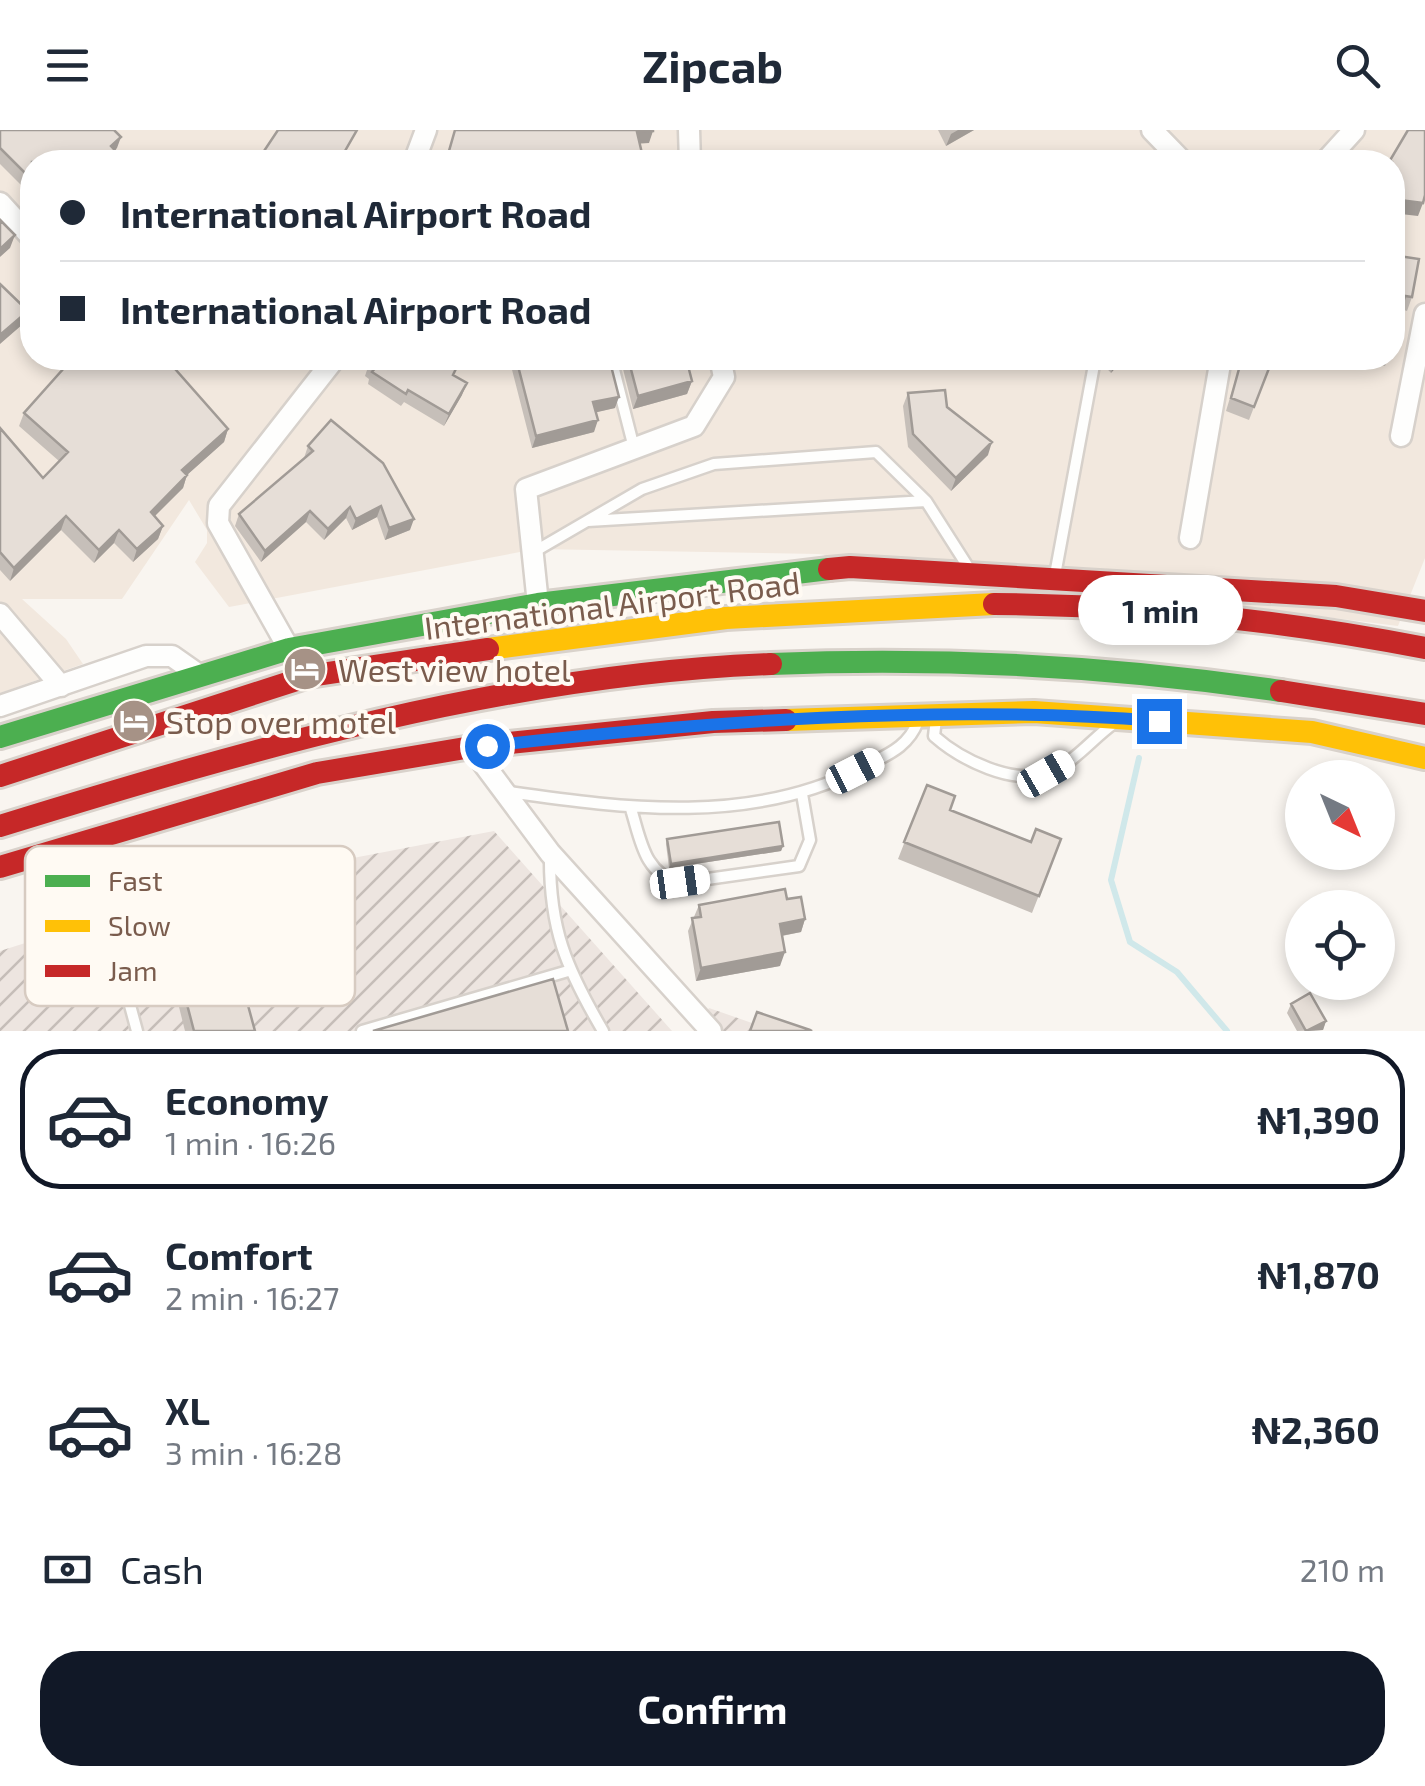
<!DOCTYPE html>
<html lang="en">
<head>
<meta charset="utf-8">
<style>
  :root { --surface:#fff; --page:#f6f6f7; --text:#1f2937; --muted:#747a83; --line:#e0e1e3; --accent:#111827 }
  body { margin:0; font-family:"Exo 2",sans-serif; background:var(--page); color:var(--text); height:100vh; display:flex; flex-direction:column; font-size:38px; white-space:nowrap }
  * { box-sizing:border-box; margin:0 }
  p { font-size:32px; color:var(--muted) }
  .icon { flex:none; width:55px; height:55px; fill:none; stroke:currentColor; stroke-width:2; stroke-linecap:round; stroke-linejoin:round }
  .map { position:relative; height:901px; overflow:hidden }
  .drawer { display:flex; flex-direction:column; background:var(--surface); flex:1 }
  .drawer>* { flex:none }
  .hud { position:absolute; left:20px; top:20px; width:1385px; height:220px; border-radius:40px; box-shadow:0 5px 15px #0003; display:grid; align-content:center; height:220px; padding:0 40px; background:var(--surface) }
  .needle { width:65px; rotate:137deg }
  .fabs { position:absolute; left:1285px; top:630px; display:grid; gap:20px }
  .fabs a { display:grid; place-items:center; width:110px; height:110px; border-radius:50%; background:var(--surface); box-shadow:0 5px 15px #0003; font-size:50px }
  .end { position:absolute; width:45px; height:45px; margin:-22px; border:12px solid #1a73e8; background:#fff; box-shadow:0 0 0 5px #fff }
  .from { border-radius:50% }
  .bubble { position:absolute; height:70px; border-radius:35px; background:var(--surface); box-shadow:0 5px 15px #0003; font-size:32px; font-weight:700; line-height:70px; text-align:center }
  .car { position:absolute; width:30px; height:60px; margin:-30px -15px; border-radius:12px; box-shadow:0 0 8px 2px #0007; background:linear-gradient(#fff 24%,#345 0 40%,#fff 0 76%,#345 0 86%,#fff 0) }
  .hud b { display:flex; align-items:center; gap:35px; height:95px; font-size:38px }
  .hud b+b { border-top:2px solid var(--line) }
  .hud i { width:25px; height:25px; background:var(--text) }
  ul { padding:18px 0 0; list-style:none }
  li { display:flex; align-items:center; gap:30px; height:140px; margin:0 20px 15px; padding:0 20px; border:5px solid transparent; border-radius:40px }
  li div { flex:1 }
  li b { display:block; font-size:38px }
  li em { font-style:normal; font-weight:700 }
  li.selected { border-color:var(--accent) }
  li>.icon { width:90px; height:90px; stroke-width:1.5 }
  .pay { display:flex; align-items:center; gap:25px; height:110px; padding:0 40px; font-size:38px }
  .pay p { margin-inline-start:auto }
  .action { display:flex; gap:20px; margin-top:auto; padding:20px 40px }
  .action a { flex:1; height:115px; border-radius:40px; background:var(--accent); color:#fff; font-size:40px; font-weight:700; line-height:115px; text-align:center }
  header { display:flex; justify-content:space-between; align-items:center; height:130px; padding:0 40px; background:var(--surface); font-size:45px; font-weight:700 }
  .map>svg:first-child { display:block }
  .residential { fill:#f2e8de; fill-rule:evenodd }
  .industrial { fill:url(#industrial-furrows) }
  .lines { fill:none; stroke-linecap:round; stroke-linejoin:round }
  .stream { stroke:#d0e8ea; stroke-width:6 }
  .lane-casing { stroke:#d7d1cb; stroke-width:15 }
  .street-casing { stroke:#d7d1cb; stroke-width:25 }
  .fast-casing { stroke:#d9d2cb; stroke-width:28 }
  .slow-casing { stroke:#d9d2cb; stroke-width:28 }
  .jam-casing { stroke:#d9d2cb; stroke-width:28 }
  .lane { stroke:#fefefd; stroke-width:10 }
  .street { stroke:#fefefd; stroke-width:20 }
  .fast { stroke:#4caf50; stroke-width:22 }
  .slow { stroke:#ffc107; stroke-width:22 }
  .jam { stroke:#c62828; stroke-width:22 }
  .wall { fill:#c6bfb9 }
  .shaded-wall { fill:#a19b96 }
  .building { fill:#e6ded7; stroke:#a19b96; stroke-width:2.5 }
  .route { stroke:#1a73e8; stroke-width:12 }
  .labels { text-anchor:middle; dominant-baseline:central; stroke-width:8; stroke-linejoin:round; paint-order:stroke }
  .street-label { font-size:32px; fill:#7a5c4d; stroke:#fffaf3 }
  .poi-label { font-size:32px; fill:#7a5c4d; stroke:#fffaf3; text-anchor:start }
  .key { fill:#fffaf3; stroke:#d7cbc1; stroke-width:2.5 }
  .key-label { font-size:28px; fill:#7a5c4d }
</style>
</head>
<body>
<header><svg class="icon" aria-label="menu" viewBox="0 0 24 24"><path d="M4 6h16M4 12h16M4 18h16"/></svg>Zipcab<svg class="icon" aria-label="search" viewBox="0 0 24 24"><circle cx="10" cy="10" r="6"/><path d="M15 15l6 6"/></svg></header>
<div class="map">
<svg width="1425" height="901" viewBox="0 0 1425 901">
  <defs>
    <pattern id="industrial-furrows" width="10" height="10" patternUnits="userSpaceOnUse" patternTransform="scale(2.5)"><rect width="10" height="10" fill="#ede5e0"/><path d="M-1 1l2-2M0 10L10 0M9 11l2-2" fill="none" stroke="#c5bdb8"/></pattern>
  </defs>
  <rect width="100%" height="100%" fill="#f9f5f0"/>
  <path class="residential" d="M 0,0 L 1425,0 L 1425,428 L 1398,496 L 818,424 L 536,419 L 229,477 L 195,432 L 207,413 L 207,400 L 189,370 L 122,469 L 22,469 L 66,509 L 83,534 L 0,563 ZM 32,32 L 1392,32 L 1392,228 L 32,228 Z"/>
  <path class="industrial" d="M 494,701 L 672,901 L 0,901 L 0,821 L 202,757 Z
    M 709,878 L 775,901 L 694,901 Z"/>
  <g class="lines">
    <path class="stream" d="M 1139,628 L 1111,750 L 1130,812 L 1177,842 L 1227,901"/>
    <g class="lane-casing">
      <path id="lane" d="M 611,228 L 634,318
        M 588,391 L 926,371
        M 532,423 L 642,359 L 714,334 L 876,322 L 926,371 L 970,440
        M 1055,445 L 1094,235
        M 936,589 L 934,606 C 960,629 1014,657 1050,642 C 1075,632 1092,609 1113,594
        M 509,662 C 628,679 751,695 862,638 C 886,625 908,618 918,591
        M 631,679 C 641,711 644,743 679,753 L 799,736 L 810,710 L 802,664
        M 550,724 C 549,798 566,838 603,901
        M 100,765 L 137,901
        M 362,901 L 568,841"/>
    </g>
    <g class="street-casing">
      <path id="street" d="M 689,0 L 690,32
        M 1152,0 L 1183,32
        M 414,32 L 426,0
        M 1325,32 L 1354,0
        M 0,73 L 32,108
        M 1401,306 L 1425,184
        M 1190,408 L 1221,228
        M 538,474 L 526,359 L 694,296 L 724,247 L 720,228
        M 0,484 L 61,556
        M 289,519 L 218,393 L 219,376 L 335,228
        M 0,576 L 146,526 L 172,526 L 199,545
        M 471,617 L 550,723 L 711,901"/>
    </g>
    <g class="fast-casing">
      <path id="fast" d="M 771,534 C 942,527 1111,536 1281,561
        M 0,607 L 289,519 L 538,474 L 829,439"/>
    </g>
    <g class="slow-casing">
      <path id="slow" d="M 488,519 L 726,488 L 994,474
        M 786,590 L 1034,582 L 1312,602 L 1425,628"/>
    </g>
    <g class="jam-casing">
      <path id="jam" d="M 829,439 L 850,437 L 1336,466 L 1425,481
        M 994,474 C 1141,475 1282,490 1425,518
        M 1281,561 L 1425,584
        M 0,646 L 309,546 L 488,519
        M 0,696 C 249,619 509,544 771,534
        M 0,737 L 317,643 L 471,617 L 713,592 L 786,590"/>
    </g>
    <use href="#lane" class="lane"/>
    <use href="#street" class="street"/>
    <use href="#fast" class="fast"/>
    <use href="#slow" class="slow"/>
    <use href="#jam" class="jam"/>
  </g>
  <path class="wall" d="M 0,0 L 117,18 L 115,20 L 126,32 L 32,32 L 32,66 L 0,34 Z
    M 455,0 L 649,13 L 640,13 L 644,32 L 445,32 Z
    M 938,0 L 974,0 L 946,16 Z
    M 1392,125 L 1412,167 L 1407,181 L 1401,179 Z
    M 70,228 L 180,228 L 173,236 L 228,299 L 224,312 L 187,345 L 183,358 L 154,386 L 163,396 L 158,409 L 133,432 L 114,413 L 94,433 L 61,400 L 10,451 L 0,440 L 0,298 L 43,348 L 59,331 L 19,296 L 24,283 L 72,229 Z
    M 505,228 L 609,228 L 615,278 L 596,282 L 594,302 L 532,318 L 509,228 Z
    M 627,228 L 686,228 L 692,251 L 687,264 L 633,279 L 623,239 Z
    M 1075,228 L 1089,228 L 1082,235 Z
    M 1097,228 L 1124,228 L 1111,243 Z
    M 1242,228 L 1273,228 L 1249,290 L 1226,281 Z
    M 1343,228 L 1388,228 L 1385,236 Z
    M 369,234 L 454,246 L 462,265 L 444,296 L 404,272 L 401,276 L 368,254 L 369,249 L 365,246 Z
    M 908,263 L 947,277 L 988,325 L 951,361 L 908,317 L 903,276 Z
    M 308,316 L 410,400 L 385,410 L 377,387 L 352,400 L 346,388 L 324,410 L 306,392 L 261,432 L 235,396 L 239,384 L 304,328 Z
    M 927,655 L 950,680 L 1031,712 L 1061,709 L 1032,783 L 898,729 Z
    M 667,709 L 783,716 L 781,721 L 669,738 L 666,714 Z
    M 787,769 L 805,789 L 801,802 L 782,806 L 780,836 L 696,851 L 688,801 L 699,775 Z
    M 178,840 L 255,901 L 185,901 L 173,853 Z
    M 1291,874 L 1326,891 L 1323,900 L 1297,901 L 1287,883 Z"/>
  <path class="shaded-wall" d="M 958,0 L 974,0 L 946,16 L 951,4 Z
    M 653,1 L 649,13 L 633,14 L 637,2 Z
    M 121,7 L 117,18 L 107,27 L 111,16 Z
    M 1392,69 L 1423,73 L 1418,86 L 1392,83 Z
    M 15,105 L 10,118 L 0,127 L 0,119 Z
    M 28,181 L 23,194 L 0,214 L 0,205 Z
    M 173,228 L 180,228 L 164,245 L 169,232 Z
    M 1120,228 L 1124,228 L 1111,243 L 1114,234 Z
    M 692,251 L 687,264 L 633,279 L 638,266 Z
    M 467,253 L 462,265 L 444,296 L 449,284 Z
    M 619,267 L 615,278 L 589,284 L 593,272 Z
    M 598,290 L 594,302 L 532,318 L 536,306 Z
    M 228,299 L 224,312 L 178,353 L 182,340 Z
    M 992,312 L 988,325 L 951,361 L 956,348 Z
    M 187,345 L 183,358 L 146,395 L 151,382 Z
    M 381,376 L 377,387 L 352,400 L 356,389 Z
    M 350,377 L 346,388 L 324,410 L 328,399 Z
    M 310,381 L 306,392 L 261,432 L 265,421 Z
    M 66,386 L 61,400 L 10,451 L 14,438 Z
    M 414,389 L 410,400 L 385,410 L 389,398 Z
    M 163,396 L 158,409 L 133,432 L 137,419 Z
    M 119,400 L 114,413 L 94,433 L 99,420 Z
    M 783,716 L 781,721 L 669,738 L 671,734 Z
    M 805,789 L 801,802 L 775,807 L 780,794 Z
    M 785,822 L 780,836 L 696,851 L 701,838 Z
    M 1326,891 L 1323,900 L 1308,901 Z"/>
  <path class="building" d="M 0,0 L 114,0 L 121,7 L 111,16 L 126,32 L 98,32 L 92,26 L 85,32 L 32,32 L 32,50 L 0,18 Z
    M 278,0 L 357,0 L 345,21 L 383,32 L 260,32 L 258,30 Z
    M 455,0 L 653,0 L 653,1 L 637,2 L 644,32 L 456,32 L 458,24 L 449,21 Z
    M 1408,0 L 1425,0 L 1425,65 L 1423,73 L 1392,69 L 1392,32 L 1389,32 Z
    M 1352,22 L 1371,32 L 1342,32 Z
    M 0,90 L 15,105 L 0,119 Z
    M 1392,125 L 1419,129 L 1412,167 L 1405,166 L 1392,211 Z
    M 0,154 L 28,181 L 0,205 Z
    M 73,228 L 173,228 L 169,232 L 228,299 L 182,340 L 187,345 L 151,382 L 163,396 L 137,419 L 119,400 L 99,420 L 66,386 L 14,438 L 0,422 L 0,298 L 43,348 L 68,322 L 24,283 Z
    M 374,228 L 461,228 L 453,245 L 467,253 L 449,284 L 408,260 L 406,264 L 372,242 L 375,238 L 369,234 Z
    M 516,228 L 609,228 L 619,267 L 593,272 L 598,290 L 536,306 Z
    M 628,228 L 686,228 L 692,251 L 638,266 Z
    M 1109,228 L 1120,228 L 1114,234 Z
    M 1242,228 L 1273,228 L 1254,277 L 1231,268 Z
    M 945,260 L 947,277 L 992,312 L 956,348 L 913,304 L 908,263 Z
    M 331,290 L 383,333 L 414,389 L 389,398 L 381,376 L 356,389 L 350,377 L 328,399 L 310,381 L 265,421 L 239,384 L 313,321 L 308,316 Z
    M 927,655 L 955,666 L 950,680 L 1031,712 L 1036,699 L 1061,709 L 1039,766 L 904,712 Z
    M 779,692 L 783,716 L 671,734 L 667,709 Z
    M 785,759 L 787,769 L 801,767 L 805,789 L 780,794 L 785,822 L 701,838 L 692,788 L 701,787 L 699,775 Z
    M 234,824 L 255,901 L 194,901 L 178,840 Z
    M 553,849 L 568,901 L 373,901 Z
    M 1310,863 L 1326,891 L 1306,901 L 1291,874 Z
    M 757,882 L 810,900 L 812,901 L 750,901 Z"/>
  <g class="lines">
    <path class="route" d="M 487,616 C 711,591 933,574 1159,591"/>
  </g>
  <defs>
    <g id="hotel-disc" transform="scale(2.25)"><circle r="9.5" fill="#a69286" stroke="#fffaf3"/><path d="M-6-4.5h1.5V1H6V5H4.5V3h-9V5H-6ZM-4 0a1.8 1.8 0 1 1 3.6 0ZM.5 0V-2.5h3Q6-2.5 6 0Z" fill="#fff"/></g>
  </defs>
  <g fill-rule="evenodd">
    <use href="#hotel-disc" x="305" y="539"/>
    <use href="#hotel-disc" x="134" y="591"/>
  </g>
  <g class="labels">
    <g class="street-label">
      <text transform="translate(612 474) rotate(-7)">International Airport Road</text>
    </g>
    <g class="poi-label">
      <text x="338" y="539">West view hotel</text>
      <text x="166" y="591">Stop over motel</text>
    </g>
  </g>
  <rect x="25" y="716" width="330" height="160" rx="15" class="key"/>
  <rect x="45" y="745" width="45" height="12" fill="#4caf50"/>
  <rect x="45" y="790" width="45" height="12" fill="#ffc107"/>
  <rect x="45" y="835" width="45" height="12" fill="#c62828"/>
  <g class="key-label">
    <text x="108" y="761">Fast</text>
    <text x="108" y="806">Slow</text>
    <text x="108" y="851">Jam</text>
  </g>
</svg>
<div class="fabs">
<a><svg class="needle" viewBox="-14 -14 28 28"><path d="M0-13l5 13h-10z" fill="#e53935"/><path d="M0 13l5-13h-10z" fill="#747a83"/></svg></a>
<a><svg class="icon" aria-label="locate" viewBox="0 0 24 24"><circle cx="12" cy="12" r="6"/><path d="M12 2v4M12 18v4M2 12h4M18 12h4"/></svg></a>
</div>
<i class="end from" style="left:487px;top:616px"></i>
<i class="end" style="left:1159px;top:591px"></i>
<div class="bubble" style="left:1078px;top:445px;width:165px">1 min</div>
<i class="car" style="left:855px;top:641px;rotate:63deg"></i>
<i class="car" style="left:1046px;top:644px;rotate:60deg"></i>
<i class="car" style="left:680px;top:752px;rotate:82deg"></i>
<div class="hud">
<b><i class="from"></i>International Airport Road</b>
<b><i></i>International Airport Road</b>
</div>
</div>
<section class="drawer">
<ul>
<li class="selected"><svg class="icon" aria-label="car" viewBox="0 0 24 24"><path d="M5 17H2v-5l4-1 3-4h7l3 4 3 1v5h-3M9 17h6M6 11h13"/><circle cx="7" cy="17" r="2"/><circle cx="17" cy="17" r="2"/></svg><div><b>Economy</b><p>1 min · 16:26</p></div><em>₦1,390</em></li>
<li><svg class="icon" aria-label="car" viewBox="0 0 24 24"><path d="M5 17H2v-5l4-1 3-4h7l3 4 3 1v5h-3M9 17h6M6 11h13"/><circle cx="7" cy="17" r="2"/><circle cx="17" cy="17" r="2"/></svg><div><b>Comfort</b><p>2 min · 16:27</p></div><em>₦1,870</em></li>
<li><svg class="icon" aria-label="car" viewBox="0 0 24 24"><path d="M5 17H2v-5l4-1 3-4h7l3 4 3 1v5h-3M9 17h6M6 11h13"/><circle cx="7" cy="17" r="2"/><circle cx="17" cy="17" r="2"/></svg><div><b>XL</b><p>3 min · 16:28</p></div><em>₦2,360</em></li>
</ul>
<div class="pay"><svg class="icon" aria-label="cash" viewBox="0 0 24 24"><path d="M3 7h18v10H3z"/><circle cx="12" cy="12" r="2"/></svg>Cash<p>210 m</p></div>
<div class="action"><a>Confirm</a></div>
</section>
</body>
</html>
